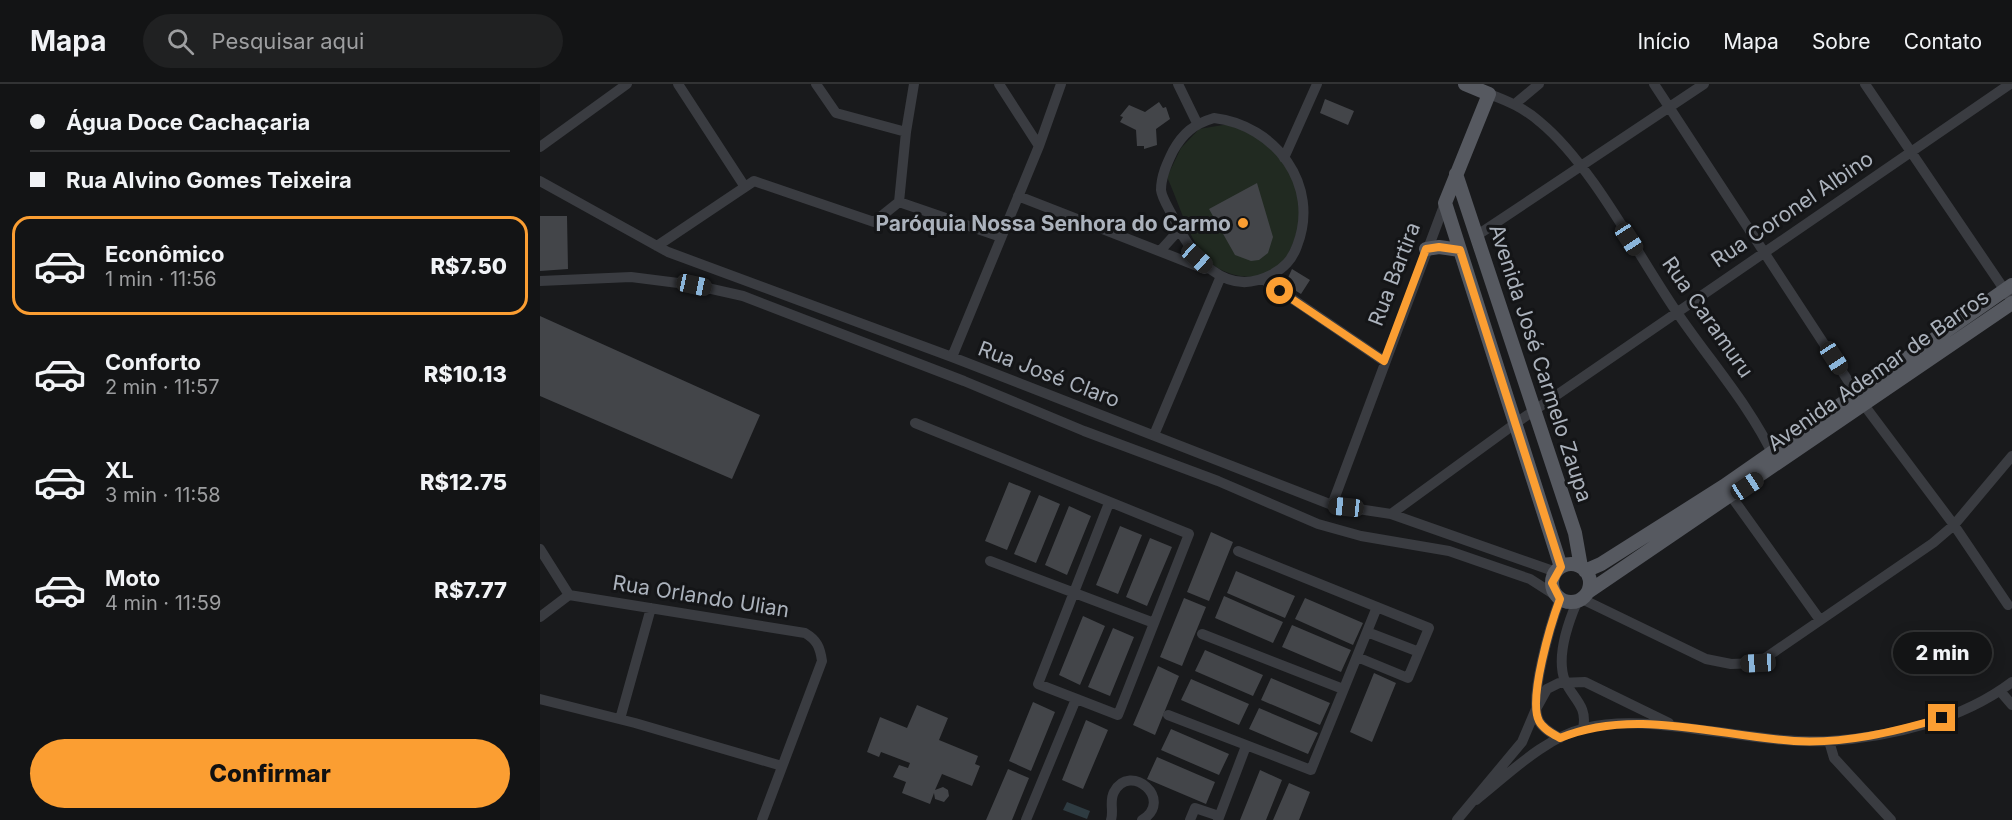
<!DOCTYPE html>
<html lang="pt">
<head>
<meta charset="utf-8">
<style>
  :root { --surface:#131415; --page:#202122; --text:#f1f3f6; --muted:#9d9ea0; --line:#323334; --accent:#fb9e32 }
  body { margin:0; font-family:Inter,sans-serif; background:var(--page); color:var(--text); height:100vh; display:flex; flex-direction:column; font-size:22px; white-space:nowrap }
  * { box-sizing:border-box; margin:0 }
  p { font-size:20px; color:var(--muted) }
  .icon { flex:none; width:33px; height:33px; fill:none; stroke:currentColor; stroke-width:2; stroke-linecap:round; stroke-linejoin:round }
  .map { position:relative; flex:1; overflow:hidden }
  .panel { display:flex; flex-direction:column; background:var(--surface); width:540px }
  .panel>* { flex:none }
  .hud { display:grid; align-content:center; height:132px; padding:0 30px; background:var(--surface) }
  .end { position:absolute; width:27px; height:27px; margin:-14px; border:8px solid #fb9e32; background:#111; box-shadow:0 0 0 3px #111 }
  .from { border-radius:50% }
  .bubble { position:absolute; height:42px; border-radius:21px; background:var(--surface); box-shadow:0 3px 15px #0003,0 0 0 2px var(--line); font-size:20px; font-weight:800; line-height:42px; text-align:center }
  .car { position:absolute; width:18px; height:36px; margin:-18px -9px; border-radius:8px; box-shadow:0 0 4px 2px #0007; background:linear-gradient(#222 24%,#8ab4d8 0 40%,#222 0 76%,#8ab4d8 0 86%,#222 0) }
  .hud b { display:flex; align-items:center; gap:21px; height:57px; font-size:22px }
  .hud b+b { border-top:2px solid var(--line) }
  .hud i { width:15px; height:15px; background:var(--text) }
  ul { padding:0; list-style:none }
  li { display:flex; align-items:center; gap:18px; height:99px; margin:0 12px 9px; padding:0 18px; border:3px solid transparent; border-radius:18px }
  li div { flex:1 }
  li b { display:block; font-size:22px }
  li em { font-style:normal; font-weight:800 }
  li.selected { border-color:var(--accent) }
  li>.icon { width:54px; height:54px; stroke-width:1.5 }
  .button { display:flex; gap:12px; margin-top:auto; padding:12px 30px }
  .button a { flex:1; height:69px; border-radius:36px; background:var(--accent); color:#111; font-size:24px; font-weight:800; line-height:69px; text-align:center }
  header { display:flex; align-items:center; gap:36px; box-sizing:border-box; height:84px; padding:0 30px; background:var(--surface); border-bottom:2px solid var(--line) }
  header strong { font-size:28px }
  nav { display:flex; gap:33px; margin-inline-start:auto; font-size:21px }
  .search { width:420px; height:54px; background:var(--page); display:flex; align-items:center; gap:15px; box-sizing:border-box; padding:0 21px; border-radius:33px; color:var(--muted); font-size:22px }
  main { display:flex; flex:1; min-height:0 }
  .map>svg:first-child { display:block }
  .green { fill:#212a21 }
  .water { fill:#2e3b41 }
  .building { fill:#434549 }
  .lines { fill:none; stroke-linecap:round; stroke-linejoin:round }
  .minor { stroke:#3a3c41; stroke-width:10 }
  .major { stroke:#565960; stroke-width:14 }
  .route { stroke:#fb9e32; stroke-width:8 }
  .poi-dot { fill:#fb9e32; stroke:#141517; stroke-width:2 }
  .labels { text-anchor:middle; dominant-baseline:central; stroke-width:6; stroke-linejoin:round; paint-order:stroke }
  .street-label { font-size:21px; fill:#abb2bc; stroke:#141517 }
  .poi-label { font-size:21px; font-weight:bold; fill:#abb2bc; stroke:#141517; text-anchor:end }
</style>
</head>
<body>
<header>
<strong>Mapa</strong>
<div class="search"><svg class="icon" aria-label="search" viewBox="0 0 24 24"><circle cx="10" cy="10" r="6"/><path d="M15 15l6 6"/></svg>Pesquisar aqui</div>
<nav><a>Início</a><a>Mapa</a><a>Sobre</a><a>Contato</a></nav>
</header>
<main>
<section class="panel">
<div class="hud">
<b><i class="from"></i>Água Doce Cachaçaria</b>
<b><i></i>Rua Alvino Gomes Teixeira</b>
</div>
<ul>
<li class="selected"><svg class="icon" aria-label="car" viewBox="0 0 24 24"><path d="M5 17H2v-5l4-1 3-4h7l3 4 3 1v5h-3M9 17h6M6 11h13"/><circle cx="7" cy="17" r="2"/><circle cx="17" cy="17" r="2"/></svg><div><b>Econômico</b><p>1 min · 11:56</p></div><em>R$7.50</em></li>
<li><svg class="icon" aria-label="car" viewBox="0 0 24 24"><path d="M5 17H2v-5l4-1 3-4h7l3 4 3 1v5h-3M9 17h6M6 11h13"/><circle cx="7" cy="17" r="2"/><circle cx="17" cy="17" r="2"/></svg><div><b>Conforto</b><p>2 min · 11:57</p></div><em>R$10.13</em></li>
<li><svg class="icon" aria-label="car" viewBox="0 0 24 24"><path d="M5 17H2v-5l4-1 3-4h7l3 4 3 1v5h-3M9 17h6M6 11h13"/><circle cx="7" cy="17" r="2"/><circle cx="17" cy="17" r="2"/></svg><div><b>XL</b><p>3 min · 11:58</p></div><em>R$12.75</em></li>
<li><svg class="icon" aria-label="car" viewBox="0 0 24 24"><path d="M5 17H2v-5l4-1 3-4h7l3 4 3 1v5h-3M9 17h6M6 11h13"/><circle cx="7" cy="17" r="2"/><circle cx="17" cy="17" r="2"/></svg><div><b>Moto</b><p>4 min · 11:59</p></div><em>R$7.77</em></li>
</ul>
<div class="button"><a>Confirmar</a></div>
</section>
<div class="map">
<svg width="1472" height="736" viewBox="0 0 1472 736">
  <rect width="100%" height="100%" fill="#191a1c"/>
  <path class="green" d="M 689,40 C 703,47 721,53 733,64 C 742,73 755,95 759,107 C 765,127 755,165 741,180 C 719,203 676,192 661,168 C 646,146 638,117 627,93 L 641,64 L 659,45 Z"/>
  <path class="water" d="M 527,718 L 550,727 L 547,735 L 523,726 Z"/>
  <path class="building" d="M 785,15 L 814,27 L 808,41 L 780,29 Z
    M 619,18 L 623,24 L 626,23 L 630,35 L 616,45 L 617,61 L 604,65 L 604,62 L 597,62 L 596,46 L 580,38 L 583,33 L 580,32 L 589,21 L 605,28 Z
    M 717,99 L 733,153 L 728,169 L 719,176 L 711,177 L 695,171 L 669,125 Z
    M 0,132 L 27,132 L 28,185 L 0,187 Z
    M 752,185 L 770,196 L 761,210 L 745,200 Z
    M 0,232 L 220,331 L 192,395 L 0,312 Z
    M 469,398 L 491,407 L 467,466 L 445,457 Z
    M 499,411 L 520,420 L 496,479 L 474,470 Z
    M 529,422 L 551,432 L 527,491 L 505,481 Z
    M 580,442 L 602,451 L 578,510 L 556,501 Z
    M 671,448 L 693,458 L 669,517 L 647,508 Z
    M 610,454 L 632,463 L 607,522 L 586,513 Z
    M 696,487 L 755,512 L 745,534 L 687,509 Z
    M 684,512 L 743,538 L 733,559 L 675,534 Z
    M 644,514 L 666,523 L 642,582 L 620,573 Z
    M 765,514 L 823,539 L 813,561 L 755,535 Z
    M 543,532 L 565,542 L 540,601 L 519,591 Z
    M 752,541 L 811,566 L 801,588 L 742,563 Z
    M 573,544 L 594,553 L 570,612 L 548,603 Z
    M 665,566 L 723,591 L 713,612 L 655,587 Z
    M 618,582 L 639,592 L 615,651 L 593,641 Z
    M 834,589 L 856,599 L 832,658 L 810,648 Z
    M 731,594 L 790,619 L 780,641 L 721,616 Z
    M 651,595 L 709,620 L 699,641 L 641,616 Z
    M 493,618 L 515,628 L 491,687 L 469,677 Z
    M 377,621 L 408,634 L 399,656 L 438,672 L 435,680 L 440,682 L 432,702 L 402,690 L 395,706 L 403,703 L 408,706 L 409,712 L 404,718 L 395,715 L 394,709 L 390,720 L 362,709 L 366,698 L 353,693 L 359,681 L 368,684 L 370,679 L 341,668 L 339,673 L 327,668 L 340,633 L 367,644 Z
    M 719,624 L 778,649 L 768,670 L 709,645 Z
    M 546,636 L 568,646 L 543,705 L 522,696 Z
    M 631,645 L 689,670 L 679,691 L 621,666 Z
    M 617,673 L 675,698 L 666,720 L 607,695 Z
    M 468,685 L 489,694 L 472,736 L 446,736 Z
    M 720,686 L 742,696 L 726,736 L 700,736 Z
    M 749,699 L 770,708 L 759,736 L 733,736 Z"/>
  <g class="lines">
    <path class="minor" d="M 138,0 L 205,103
      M 276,0 L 296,29 L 366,48
      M 459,0 L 499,62
      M 638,0 L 657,39
      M 1114,0 L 1324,321 L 1414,441 L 1468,521
      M 1325,0 L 1472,217
      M 949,10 C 968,17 984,24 1000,38 C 1052,81 1097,170 1136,227 C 1169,276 1210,321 1235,375
      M 976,19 L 999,0
      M 674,34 C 735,41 781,101 757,162 C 752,176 744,184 731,191 C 685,215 652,173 634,135 C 630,126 622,115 621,106 C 621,92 627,79 633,67 C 643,49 654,40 674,34 Z
      M 0,63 L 87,0
      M 744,74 L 777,0
      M 0,97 L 128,168 L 412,273 L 792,421 L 851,430 L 1016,488
      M 478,112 L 665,185
      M 359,118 L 366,48 L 374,0
      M 936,152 L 1164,0
      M 117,162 L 214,97 L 334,138 L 359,118 L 461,153
      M 620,167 L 639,146
      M 723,195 L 844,277
      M 0,197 L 91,193 L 154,201 L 203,212 L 424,297 L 544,347 L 678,397 L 778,440 L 821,452 L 909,467 L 990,495 L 1015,511
      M 412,273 L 499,62 L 521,0
      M 375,339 L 649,450 L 578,631 L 498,600 L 569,419
      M 614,351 L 681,192
      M 1186,405 L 1280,536
      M 792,421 L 905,119
      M 851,430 L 976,339 L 1470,0
      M 0,465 L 29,511
      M 698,467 L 889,544 L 868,594 L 817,573
      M 450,477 L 614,539
      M 29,511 L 265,549 C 277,556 280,563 282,577 L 222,736
      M 1020,515 C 1011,539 988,615 999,637 C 1003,645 1013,650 1020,654
      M 1042,515 L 1166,575 L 1191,580 L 1218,579 L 1393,459 L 1414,441 L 1472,372
      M 1037,518 C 1028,539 1016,574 1025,597 C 1033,615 1048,622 1043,644
      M 0,533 L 29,511
      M 827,548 L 879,568
      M 662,550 L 803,605
      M 1460,607 L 1472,621
      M 0,615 L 95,639 L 242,682
      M 628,631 L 771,686 L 837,523
      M 80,635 L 111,524
      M 1289,657 L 1294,674 L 1351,736
      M 936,716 C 969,690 1004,654 1045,644 C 1086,634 1130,642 1171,647 C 1210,652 1250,659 1289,657 C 1351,653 1422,636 1472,598
      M 486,736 L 536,615
      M 571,736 C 574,727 569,717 574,708 C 590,677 635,716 602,736
      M 650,736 L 655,724 L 679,732
      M 678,736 L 706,662
      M 917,736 L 982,658 L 996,625 L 1007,605 L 1019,599 L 1045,598 L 1129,639"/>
    <path class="major" d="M 925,0 L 949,10 L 905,119 L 1021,483
      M 916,90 L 1035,449 L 1041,483
      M 886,165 L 899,163 L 920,166
      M1012 499a19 19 0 1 1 38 0a19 19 0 1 1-38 0Z
      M 1045,487 L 1061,480 L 1184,402 L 1472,201
      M 1048,508 L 1472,219"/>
  </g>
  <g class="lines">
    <path class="route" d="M 740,207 L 844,277 L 886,165 L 899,163 L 920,166 L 1021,483 L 1012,499 L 1020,515 C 1011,539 988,615 999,637 C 1003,645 1013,650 1020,654 C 1094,623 1177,652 1254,657 C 1305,660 1354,648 1402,634"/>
  </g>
  <circle class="poi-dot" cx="703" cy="139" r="6"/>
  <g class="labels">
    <g class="street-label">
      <text transform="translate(1252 125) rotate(-34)">Rua Coronel Albino</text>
      <text transform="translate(854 190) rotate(-69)">Rua Bartira</text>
      <text transform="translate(1168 233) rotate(55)">Rua Caramuru</text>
      <text transform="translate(1001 279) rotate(72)">Avenida José Carmelo Zaupa</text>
      <text transform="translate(1338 286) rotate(-35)">Avenida Ademar de Barros</text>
      <text transform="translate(509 290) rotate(21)">Rua José Claro</text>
      <text transform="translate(161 512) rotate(9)">Rua Orlando Ulian</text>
    </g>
    <g class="poi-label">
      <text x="691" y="139">Paróquia Nossa Senhora do Carmo</text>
    </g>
  </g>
</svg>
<i class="end from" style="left:740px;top:207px"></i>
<i class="end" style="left:1402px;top:634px"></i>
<div class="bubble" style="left:1353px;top:548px;width:99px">2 min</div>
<i class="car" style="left:1089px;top:155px;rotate:147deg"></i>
<i class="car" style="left:657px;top:174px;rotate:132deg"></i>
<i class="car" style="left:154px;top:201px;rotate:102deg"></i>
<i class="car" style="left:1294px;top:274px;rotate:147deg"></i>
<i class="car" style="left:1207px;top:402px;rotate:57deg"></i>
<i class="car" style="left:806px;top:423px;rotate:276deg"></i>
<i class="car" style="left:1218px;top:579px;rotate:267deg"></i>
</div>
</main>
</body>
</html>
